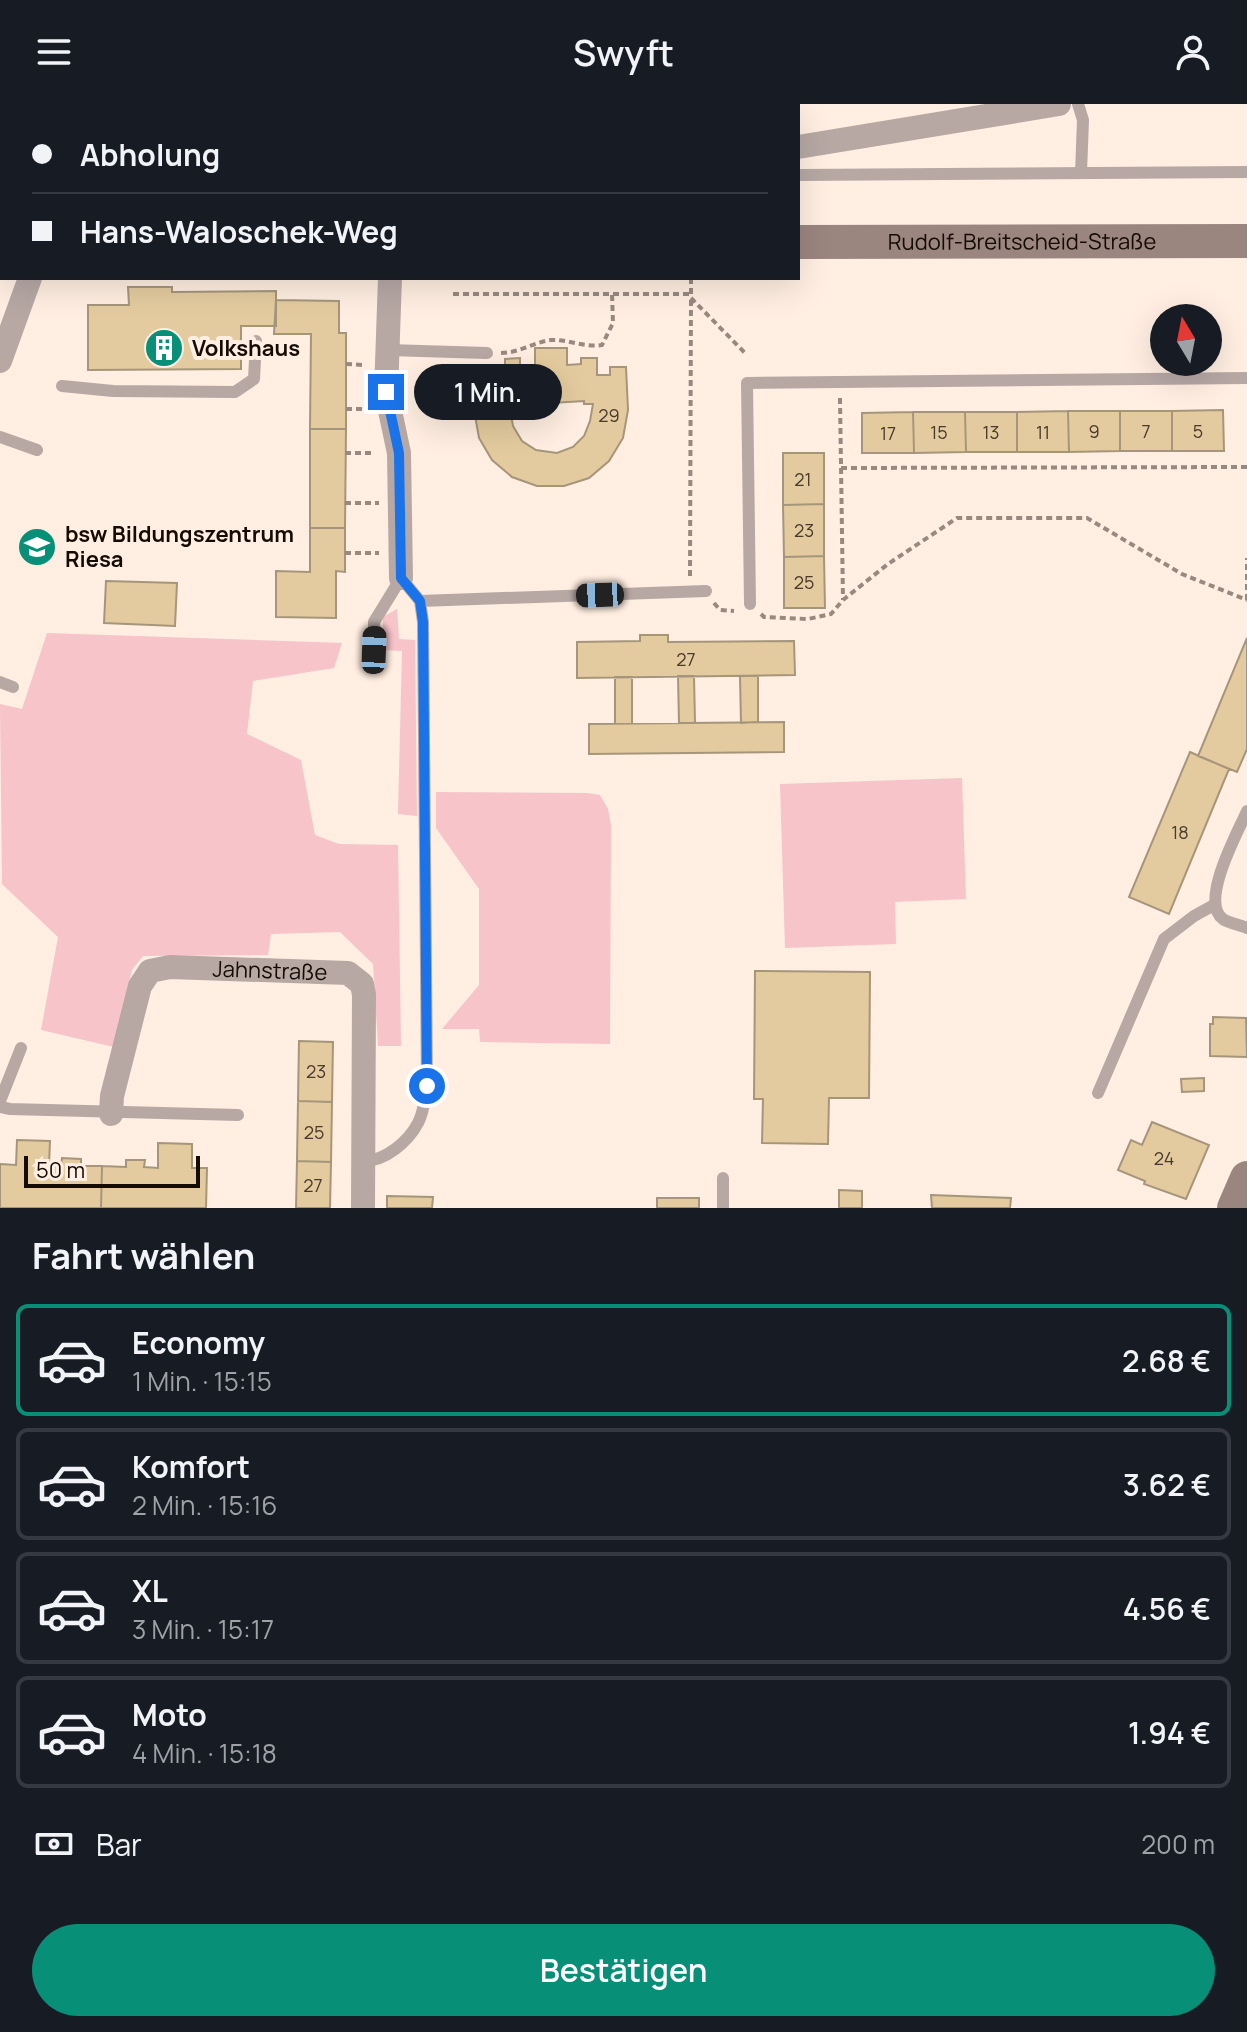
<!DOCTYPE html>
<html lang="de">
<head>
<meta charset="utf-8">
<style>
  :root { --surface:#171b24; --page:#20242c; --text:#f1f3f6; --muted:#9ea1a6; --line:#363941; --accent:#088f77 }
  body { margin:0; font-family:Manrope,sans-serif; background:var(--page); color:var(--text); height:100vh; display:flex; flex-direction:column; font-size:30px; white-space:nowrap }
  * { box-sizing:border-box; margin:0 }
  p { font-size:26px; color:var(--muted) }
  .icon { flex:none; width:44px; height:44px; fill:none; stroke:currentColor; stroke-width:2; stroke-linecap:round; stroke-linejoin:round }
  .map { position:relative; height:1104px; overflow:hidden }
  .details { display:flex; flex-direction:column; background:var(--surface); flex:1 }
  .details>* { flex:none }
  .guide { position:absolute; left:0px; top:0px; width:800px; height:176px; box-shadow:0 8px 32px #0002; display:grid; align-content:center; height:176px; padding:0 32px; background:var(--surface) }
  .needle { width:52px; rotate:350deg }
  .fabs { position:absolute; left:1150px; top:200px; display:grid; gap:16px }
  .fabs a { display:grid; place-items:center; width:72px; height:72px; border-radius:50%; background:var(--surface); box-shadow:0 8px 32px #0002; font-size:40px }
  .scale { position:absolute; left:24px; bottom:20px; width:176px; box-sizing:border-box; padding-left:8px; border:4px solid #140b05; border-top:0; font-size:22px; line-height:28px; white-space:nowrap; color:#140b05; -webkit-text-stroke:6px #ffeee1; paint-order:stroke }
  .end { position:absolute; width:36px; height:36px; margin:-18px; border:10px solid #1a73e8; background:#fff; box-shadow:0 0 0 4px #fff }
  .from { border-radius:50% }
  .bubble { position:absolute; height:56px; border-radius:28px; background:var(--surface); box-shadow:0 8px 32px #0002; font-size:26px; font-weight:600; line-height:56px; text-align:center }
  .car { position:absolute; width:24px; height:48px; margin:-24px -12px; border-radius:10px; box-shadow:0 0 6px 2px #0007; background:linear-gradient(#222 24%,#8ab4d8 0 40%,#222 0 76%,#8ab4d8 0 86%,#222 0) }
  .guide b { display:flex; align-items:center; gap:28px; height:76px; font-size:30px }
  .guide b+b { border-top:2px solid var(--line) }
  .guide i { width:20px; height:20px; background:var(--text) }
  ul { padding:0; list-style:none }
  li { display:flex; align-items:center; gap:24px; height:112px; margin:0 16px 12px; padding:0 16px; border:4px solid var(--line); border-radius:12px }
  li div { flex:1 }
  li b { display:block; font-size:30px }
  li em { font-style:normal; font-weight:600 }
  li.on { border-color:var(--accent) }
  li>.icon { width:72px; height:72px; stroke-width:1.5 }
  h2 { padding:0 32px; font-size:36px; line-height:96px }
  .pay { display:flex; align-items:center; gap:20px; height:88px; padding:0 32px; font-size:30px }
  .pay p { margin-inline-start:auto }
  .cta { display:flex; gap:16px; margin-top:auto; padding:16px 32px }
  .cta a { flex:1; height:92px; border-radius:48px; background:var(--accent); color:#fff; font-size:32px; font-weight:600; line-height:92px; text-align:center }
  header { display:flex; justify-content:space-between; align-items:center; height:104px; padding:0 32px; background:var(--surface); font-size:36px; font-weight:600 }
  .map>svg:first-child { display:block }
  .green { fill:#f6c4c9 }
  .building { fill:#e4cb9f; stroke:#a5967b; stroke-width:2; fill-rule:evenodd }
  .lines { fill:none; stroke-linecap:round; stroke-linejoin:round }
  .path { stroke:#978980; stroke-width:4; stroke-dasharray:6 4; stroke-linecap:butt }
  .lane { stroke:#b7a8a4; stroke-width:12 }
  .street { stroke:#b7a8a4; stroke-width:24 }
  .secondary { stroke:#9b857f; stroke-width:34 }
  .route { stroke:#1a73e8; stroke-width:10 }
  .labels { text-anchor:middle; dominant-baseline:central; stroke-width:8; stroke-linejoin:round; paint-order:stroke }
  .number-label { font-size:18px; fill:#483b2c }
  .street-label { font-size:22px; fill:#140b05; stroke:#ffeee1 }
  .poi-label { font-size:22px; font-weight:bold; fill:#140b05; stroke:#ffeee1; text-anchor:start }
</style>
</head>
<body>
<header><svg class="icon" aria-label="menu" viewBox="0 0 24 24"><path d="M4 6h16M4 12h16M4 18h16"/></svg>Swyft<svg class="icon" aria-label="person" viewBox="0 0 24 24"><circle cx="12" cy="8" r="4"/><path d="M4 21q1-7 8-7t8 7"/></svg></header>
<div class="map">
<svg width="1247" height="1104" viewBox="0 0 1247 1104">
  <rect width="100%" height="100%" fill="#ffeee1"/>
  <path class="green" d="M 397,505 L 399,535 L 415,536 L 417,712 L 398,710 L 402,547 L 383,546 L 383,513 Z
    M 47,529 L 342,539 L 334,564 L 253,577 L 247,630 L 301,656 L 315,731 L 339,740 L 398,741 L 401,942 L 378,942 L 373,860 L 340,828 L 271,830 L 268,851 L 143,852 L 132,866 L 114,943 L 41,926 L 58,833 L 2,780 L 0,600 L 22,605 Z
    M 962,674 L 966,795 L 895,798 L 896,840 L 785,844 L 780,680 Z
    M 436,688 L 587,689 L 600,691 L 608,705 L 611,721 L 610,940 L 480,938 L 479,925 L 442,925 L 479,881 L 479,785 L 436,724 Z"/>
  <path class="building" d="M 336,0 L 426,0 L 426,2 Z
    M 128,183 L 172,183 L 172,188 L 276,187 L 276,222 L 241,222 L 241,265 L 88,266 L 88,201 L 129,201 Z
    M 276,196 L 339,197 L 339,229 L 346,229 L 346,325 L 310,325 L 311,230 L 274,230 Z
    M 535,244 L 567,244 L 567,261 L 581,260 L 581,254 L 597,254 L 597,271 L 610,271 L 610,263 L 626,263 L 628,306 L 623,334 L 609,357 L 589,374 L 564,382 L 537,382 L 512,373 L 492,356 L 479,334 L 474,306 L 475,264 L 492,263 L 492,271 L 505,271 L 505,255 L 520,254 L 520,261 L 535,261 ZM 535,297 L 535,300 L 584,297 L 584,300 L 593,300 L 590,317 L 584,332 L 573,343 L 557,349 L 536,346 L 522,337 L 513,322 L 509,300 Z
    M 1223,306 L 1224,347 L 1172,347 L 1172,307 Z
    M 1068,307 L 1069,348 L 1017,348 L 1017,308 Z
    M 1068,307 L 1120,307 L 1120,347 L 1069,348 Z
    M 1120,307 L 1172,307 L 1172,347 L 1120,347 Z
    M 913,308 L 965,308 L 966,348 L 914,349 Z
    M 913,308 L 914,349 L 862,349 L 862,309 Z
    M 965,308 L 1017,308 L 1017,348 L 966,348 Z
    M 310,325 L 346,325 L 345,424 L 310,424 Z
    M 783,349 L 824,349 L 824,400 L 783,401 Z
    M 824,400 L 824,452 L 784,453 L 783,401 Z
    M 310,424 L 345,424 L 345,468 L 336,467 L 336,514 L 276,513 L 276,467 L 310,468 Z
    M 824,452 L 825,504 L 784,504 L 784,453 Z
    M 106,477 L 177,479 L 175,522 L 104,519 Z
    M 640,531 L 668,531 L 668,538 L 794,537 L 795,571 L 577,574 L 577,538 L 640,537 Z
    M 1247,534 L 1247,645 L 1237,668 L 1198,652 Z
    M 678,572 L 694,572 L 695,619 L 679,619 Z
    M 740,572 L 758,572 L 758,618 L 741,619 Z
    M 615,573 L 632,573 L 632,620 L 615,620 Z
    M 784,618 L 784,648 L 589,650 L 589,620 Z
    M 1190,648 L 1229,665 L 1169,810 L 1129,793 Z
    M 755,867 L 870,868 L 869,994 L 829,994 L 828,1040 L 762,1039 L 763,995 L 754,995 Z
    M 1213,913 L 1246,914 L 1247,953 L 1210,952 L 1210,920 L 1213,920 Z
    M 299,937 L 333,938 L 332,998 L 298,997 Z
    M 1204,974 L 1204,987 L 1182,988 L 1181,975 Z
    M 298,997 L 332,998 L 331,1058 L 297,1057 Z
    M 1152,1018 L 1209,1041 L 1186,1095 L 1144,1080 L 1145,1077 L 1118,1066 L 1131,1036 L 1142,1041 Z
    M 17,1036 L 50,1037 L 49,1061 L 61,1061 L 62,1054 L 81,1055 L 81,1062 L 102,1062 L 101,1104 L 0,1104 L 0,1060 L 16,1061 Z
    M 158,1039 L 192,1040 L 192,1064 L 207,1064 L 206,1104 L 101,1104 L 102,1062 L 126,1063 L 126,1056 L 145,1056 L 144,1063 L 158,1064 Z
    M 297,1057 L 331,1058 L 330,1104 L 296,1104 Z
    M 839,1086 L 862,1087 L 862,1104 L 839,1104 Z
    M 931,1091 L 1011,1094 L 1010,1104 L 932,1104 Z
    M 387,1092 L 433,1093 L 432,1104 L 387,1104 Z
    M 657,1094 L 699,1094 L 699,1104 L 657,1104 Z"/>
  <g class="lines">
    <path class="path" d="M 764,0 L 764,2
      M 490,2 L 491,0
      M 0,28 L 2,29
      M 691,174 L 691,194 L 745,249
      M 453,190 L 691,190
      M 501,249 C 519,249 534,238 551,236 C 568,235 584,244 602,241 L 613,219 L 612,189
      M 346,260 L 363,261
      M 840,294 L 843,496
      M 346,305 L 368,305
      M 345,349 L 375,349
      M 841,364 L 1247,363
      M 345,399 L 379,399
      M 345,449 L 379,449
      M 690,472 L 691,194
      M 1247,496 L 1247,454
      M 714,499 L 720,506 L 734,507
      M 761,510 L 764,513 L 808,515 L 831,510 L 843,496 L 888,460 L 957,414 L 1087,414 L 1182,470 L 1247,496"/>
    <path class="lane" d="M 1078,0 L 1083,16 L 1081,69
      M 522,2 L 523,0
      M 798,71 L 1247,68
      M 388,246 L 487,249
      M 62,282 L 113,287 L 235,288 L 254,275 L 256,237
      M 0,333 L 37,346
      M 420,497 L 706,487
      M 750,500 L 747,279 L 1247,274
      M 0,578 L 13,583
      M 1247,707 C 1238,728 1199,798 1223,815 C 1228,819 1240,821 1247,824
      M 1098,989 L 1164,835 L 1194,812 L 1214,801
      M 0,997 L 21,944
      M 0,1003 L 10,1005 L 238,1011
      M 364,1057 C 385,1057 408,1038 418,1019 C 424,1008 425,994 427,982 L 423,518 L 420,497 L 401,474 L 374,518 L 374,546
      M 723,1104 L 723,1074"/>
    <g class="street">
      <path d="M 607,0 L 612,2"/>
      <path d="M 798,43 L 1059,0"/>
      <path d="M 0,143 L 2,143"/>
      <path d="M 390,174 L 386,288 L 399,349 L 401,474"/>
      <path d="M 0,257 L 30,174"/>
      <path id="s1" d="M 111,1010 L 112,992 L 140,882 L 150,867 L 170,863 L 348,869 L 362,880 L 364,891 L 363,1104"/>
    </g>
    <g class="secondary">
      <path d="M 91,2 L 92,0"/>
      <path id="s2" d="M 798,138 L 1247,137"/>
      <path d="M 1234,1104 L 1247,1074"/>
    </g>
  </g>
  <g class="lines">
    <path class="route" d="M 386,288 L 399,349 L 401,474 L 420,497 L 423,518 L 427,982"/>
  </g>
  <defs>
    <g id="building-disc" transform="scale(2)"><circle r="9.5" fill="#088f77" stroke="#ffeee1"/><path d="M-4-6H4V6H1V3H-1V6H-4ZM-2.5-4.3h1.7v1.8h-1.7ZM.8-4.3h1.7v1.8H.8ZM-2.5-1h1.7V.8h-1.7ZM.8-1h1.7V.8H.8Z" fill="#fff"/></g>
    <g id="university-disc" transform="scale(2)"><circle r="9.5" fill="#088f77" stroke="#ffeee1"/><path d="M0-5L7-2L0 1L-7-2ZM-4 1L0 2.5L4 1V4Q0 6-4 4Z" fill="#fff"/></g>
  </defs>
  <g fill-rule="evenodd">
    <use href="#building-disc" x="164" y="244"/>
    <use href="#university-disc" x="37" y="443"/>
  </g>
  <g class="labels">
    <g class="number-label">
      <text x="609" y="311">29</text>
      <text x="1094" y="327">9</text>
      <text x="1146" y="327">7</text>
      <text x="1198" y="327">5</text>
      <text x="939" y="328">15</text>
      <text x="991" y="328">13</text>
      <text x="1043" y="328">11</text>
      <text x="888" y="329">17</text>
      <text x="803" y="375">21</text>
      <text x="804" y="426">23</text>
      <text x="804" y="478">25</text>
      <text x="686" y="555">27</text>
      <text x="1180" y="728">18</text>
      <text x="316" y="967">23</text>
      <text x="314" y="1028">25</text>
      <text x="1164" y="1054">24</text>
      <text x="313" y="1081">27</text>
    </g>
    <g class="street-label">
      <text stroke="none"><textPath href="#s2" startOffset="224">Rudolf-Breitscheid-Straße</textPath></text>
      <text stroke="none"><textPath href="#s1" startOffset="270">Jahnstraße</textPath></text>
    </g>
    <g class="poi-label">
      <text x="192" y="244">Volkshaus</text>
      <text x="65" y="430">bsw Bildungszentrum<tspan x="65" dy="25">Riesa</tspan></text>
    </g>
  </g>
</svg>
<div class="fabs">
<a><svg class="needle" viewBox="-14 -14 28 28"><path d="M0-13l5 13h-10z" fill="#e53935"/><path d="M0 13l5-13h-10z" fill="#9ea1a6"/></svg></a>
</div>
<div class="scale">50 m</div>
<i class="end from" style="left:427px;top:982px"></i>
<i class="end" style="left:386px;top:288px"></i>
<div class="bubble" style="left:414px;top:260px;width:148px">1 Min.</div>
<i class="car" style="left:600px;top:491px;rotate:268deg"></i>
<i class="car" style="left:374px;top:546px;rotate:2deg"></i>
<div class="guide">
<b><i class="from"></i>Abholung</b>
<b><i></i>Hans-Waloschek-Weg</b>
</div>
</div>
<section class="details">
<h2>Fahrt wählen</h2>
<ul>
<li class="on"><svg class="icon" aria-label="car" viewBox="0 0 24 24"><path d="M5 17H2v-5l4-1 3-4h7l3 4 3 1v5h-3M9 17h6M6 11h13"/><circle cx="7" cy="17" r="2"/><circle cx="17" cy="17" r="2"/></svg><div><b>Economy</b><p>1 Min. · 15:15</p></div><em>2.68 €</em></li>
<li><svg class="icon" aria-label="car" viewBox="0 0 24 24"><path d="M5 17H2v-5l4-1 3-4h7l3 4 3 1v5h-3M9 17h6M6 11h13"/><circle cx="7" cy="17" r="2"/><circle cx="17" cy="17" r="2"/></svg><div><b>Komfort</b><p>2 Min. · 15:16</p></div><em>3.62 €</em></li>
<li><svg class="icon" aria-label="car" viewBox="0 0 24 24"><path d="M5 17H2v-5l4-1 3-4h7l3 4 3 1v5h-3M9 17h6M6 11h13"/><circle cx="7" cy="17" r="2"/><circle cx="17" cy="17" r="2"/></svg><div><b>XL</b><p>3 Min. · 15:17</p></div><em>4.56 €</em></li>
<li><svg class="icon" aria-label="car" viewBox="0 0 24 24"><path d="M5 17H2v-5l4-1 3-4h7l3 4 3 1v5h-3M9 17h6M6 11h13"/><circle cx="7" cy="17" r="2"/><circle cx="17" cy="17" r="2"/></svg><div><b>Moto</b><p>4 Min. · 15:18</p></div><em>1.94 €</em></li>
</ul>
<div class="pay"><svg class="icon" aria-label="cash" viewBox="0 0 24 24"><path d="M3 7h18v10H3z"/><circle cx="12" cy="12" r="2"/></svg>Bar<p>200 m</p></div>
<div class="cta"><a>Bestätigen</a></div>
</section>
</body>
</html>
